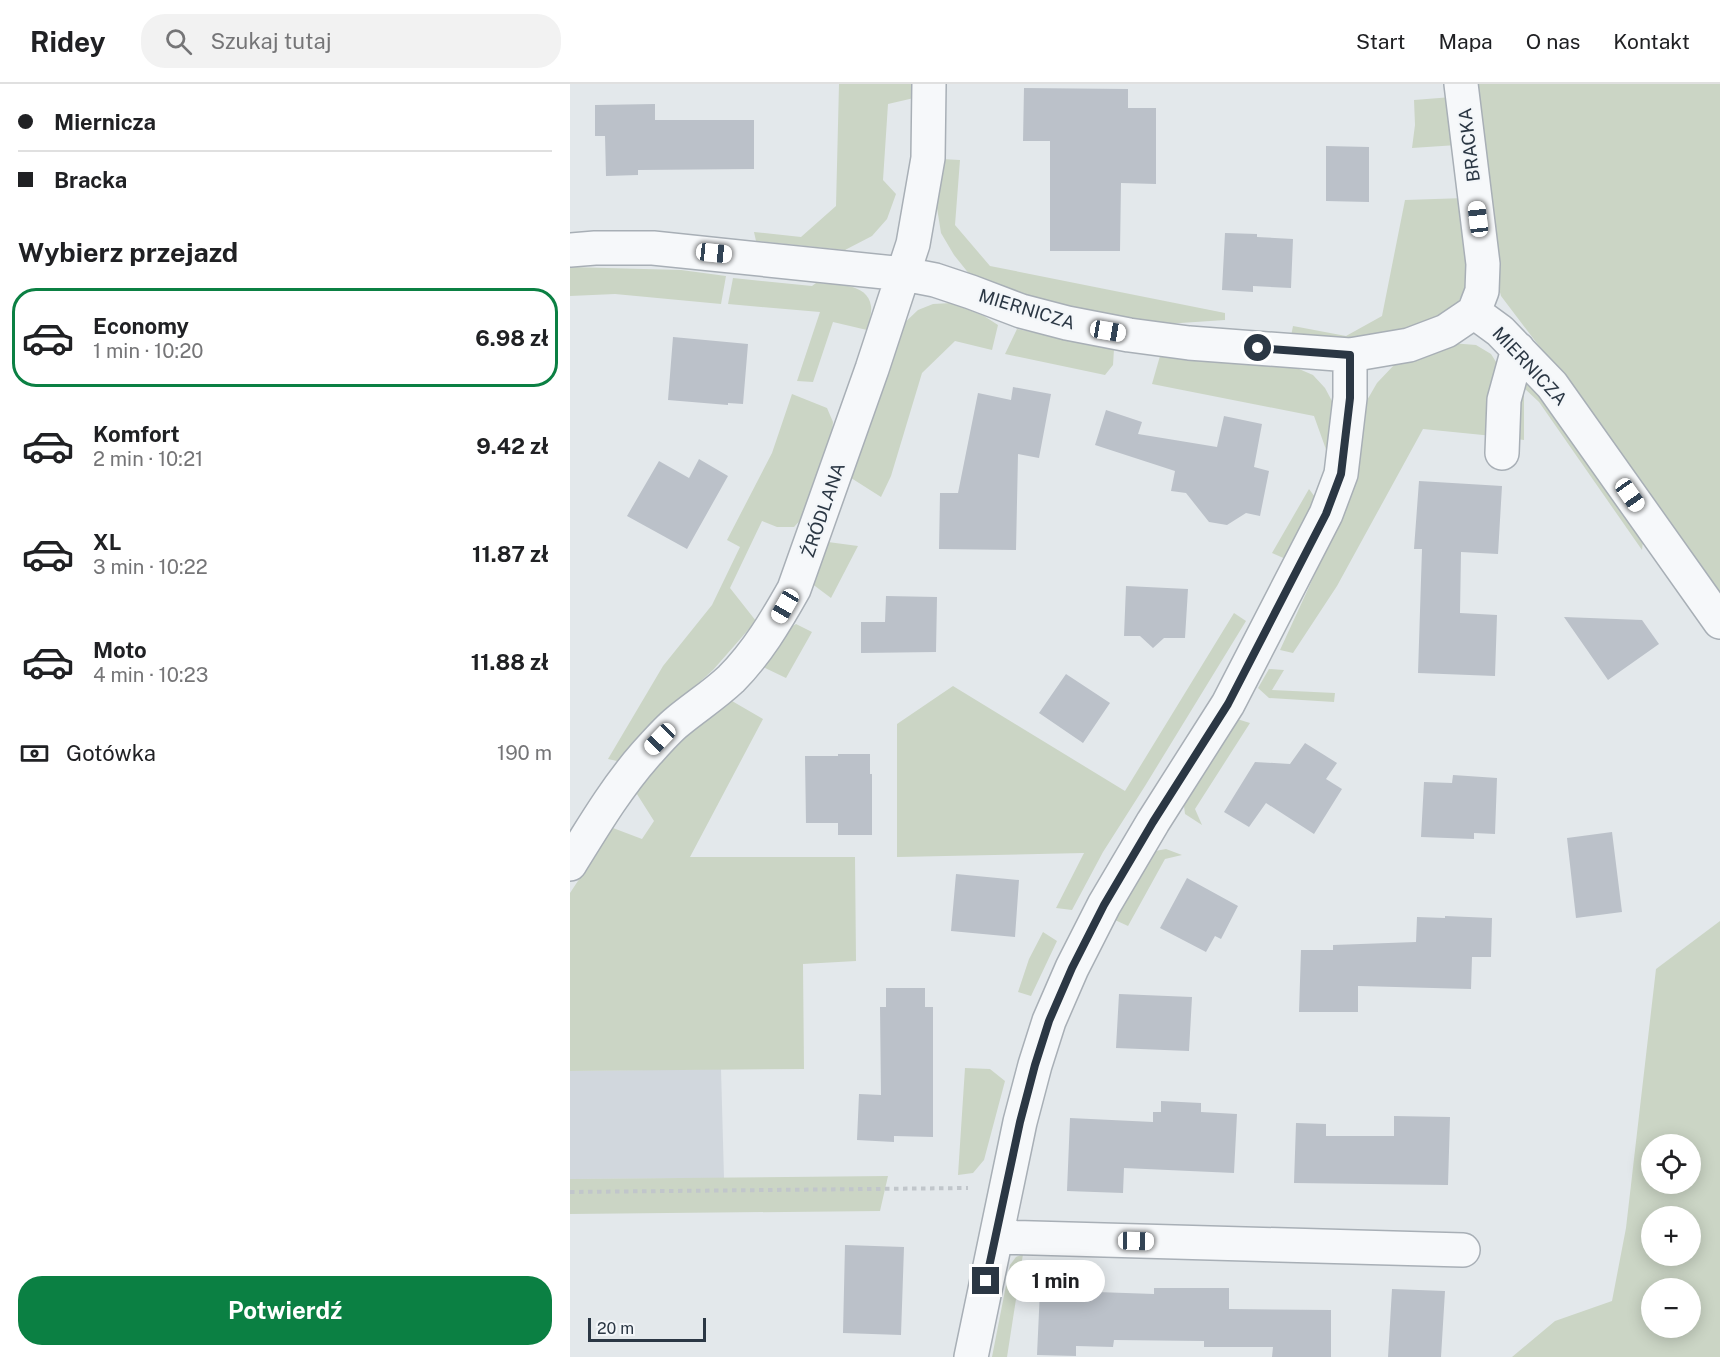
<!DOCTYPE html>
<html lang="pl">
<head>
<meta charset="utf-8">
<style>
  :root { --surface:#fff; --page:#f2f2f2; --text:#202124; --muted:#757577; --line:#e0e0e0; --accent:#0b8043 }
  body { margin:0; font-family:"Public Sans",sans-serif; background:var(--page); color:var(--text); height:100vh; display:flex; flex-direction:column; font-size:22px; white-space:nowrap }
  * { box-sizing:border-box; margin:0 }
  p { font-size:20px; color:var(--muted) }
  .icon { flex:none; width:33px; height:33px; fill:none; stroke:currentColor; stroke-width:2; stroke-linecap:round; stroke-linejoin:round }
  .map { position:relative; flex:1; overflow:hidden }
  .details { display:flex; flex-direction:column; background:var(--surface); width:570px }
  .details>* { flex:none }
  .banner { display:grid; align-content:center; height:132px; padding:0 18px; background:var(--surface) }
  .buttons { position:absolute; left:1071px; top:1050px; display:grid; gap:12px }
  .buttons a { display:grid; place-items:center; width:60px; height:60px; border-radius:50%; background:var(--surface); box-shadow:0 3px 15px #0003; font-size:30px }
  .scale { position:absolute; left:18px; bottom:15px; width:118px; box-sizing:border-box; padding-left:6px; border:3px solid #2b3744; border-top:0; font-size:16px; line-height:21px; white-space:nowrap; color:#2b3744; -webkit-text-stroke:4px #f3f6f9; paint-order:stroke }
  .end { position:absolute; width:27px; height:27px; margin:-14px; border:8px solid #2b3744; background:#fff; box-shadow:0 0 0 3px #fff }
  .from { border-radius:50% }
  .bubble { position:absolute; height:42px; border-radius:21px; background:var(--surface); box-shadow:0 3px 15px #0003; font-size:20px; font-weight:700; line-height:42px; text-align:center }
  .car { position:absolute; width:18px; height:36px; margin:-18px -9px; border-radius:8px; box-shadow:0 0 4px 2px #0007; background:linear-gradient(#fff 24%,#345 0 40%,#fff 0 76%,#345 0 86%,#fff 0) }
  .banner b { display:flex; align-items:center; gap:21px; height:57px; font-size:22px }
  .banner b+b { border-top:2px solid var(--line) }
  .banner i { width:15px; height:15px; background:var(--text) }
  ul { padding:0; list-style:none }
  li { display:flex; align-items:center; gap:18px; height:99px; margin:0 12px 9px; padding:0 6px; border:3px solid transparent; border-radius:24px }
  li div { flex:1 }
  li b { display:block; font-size:22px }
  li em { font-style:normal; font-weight:700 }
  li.on { border-color:var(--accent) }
  li>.icon { width:54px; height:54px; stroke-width:1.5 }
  h2 { padding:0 18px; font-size:27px; line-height:72px }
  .pay { display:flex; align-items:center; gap:15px; height:66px; padding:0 18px; font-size:22px }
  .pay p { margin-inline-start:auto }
  .action { display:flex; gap:12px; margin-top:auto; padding:12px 18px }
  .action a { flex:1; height:69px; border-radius:24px; background:var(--accent); color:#fff; font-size:24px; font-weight:700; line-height:69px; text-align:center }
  header { display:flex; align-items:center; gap:36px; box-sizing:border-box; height:84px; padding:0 30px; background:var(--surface); border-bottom:2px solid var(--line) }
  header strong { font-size:28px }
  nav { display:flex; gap:33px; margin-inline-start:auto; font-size:21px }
  .search { width:420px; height:54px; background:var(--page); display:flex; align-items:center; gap:15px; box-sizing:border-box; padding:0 21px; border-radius:24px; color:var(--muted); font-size:22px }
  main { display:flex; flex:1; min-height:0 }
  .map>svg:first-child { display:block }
  .built { fill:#d1d7dd }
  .green { fill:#cbd5c5; fill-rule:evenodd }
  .building { fill:#bbc1c9 }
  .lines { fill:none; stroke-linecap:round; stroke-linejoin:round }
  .minor-casing { stroke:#a8afb6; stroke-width:36 }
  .path { stroke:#c1c6cb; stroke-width:4; stroke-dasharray:4.5 4.5; stroke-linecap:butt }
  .minor { stroke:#f6f8fa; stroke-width:33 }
  .route { stroke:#2b3744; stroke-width:8 }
  .labels { text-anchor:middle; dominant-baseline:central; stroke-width:4.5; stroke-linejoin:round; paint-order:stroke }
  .street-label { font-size:18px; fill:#2b3744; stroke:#f3f6f9 }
</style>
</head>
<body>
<header>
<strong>Ridey</strong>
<div class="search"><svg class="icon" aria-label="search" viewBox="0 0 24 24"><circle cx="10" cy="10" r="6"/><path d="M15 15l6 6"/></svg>Szukaj tutaj</div>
<nav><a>Start</a><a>Mapa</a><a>O nas</a><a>Kontakt</a></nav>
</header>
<main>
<section class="details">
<div class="banner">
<b><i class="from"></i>Miernicza</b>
<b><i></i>Bracka</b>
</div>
<h2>Wybierz przejazd</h2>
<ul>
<li class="on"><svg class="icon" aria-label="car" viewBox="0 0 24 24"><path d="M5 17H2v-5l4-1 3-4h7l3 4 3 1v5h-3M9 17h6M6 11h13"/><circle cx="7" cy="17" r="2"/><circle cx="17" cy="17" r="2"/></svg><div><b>Economy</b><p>1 min · 10:20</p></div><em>6.98 zł</em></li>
<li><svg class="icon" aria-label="car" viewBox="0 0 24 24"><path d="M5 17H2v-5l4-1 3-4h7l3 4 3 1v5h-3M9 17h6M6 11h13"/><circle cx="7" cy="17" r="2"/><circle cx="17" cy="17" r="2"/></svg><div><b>Komfort</b><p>2 min · 10:21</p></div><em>9.42 zł</em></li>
<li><svg class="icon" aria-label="car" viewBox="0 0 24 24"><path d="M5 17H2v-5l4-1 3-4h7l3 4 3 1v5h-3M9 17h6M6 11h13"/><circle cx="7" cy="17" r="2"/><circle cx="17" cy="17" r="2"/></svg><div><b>XL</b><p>3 min · 10:22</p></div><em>11.87 zł</em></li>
<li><svg class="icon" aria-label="car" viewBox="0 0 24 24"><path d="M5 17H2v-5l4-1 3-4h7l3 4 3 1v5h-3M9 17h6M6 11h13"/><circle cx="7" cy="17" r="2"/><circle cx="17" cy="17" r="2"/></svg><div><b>Moto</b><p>4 min · 10:23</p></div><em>11.88 zł</em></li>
</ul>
<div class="pay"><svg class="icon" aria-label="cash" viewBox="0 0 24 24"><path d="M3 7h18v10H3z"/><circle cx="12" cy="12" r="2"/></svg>Gotówka<p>190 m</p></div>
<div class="action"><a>Potwierdź</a></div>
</section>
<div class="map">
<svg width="1150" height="1273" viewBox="0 0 1150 1273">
  <rect width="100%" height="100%" fill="#e3e8eb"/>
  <path class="built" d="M 151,985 L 154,1094 L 0,1095 L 0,987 Z"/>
  <path class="green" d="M 269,0 L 344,0 L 344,14 L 318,20 L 313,96 L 326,110 L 317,135 L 302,152 L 275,166 L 186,157 L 184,148 L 231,153 L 266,122 Z
    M 905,0 L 1150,0 L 1150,518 L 997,299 L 931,212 L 925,189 Z
    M 882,13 L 887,61 L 842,64 L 845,41 L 844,16 Z
    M 371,75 L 390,76 L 385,141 L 420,182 L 655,229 L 655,236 L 581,241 L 482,224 L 400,191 L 384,171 L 371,149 L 367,124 L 367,103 Z
    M 895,114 L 900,197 L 888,218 L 873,232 L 795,258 L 721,252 L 723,242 L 776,252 L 812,232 L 835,116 Z
    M 0,183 L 111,186 L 156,192 L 151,220 L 45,210 L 0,212 Z
    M 163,194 L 242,202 L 246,199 C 264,201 298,198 301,222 C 302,229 299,239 297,246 L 263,238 L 243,298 L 227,297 L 250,228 L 158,220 Z
    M 381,219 L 414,232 L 428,241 L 422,266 L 385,257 L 352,289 L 321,392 L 311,413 L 278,392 L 328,245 L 348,226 L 363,220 Z
    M 447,245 L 544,265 L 543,281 L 535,291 L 435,270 Z
    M 881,259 L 906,261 L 921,270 L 928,281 L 923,352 L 853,345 L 767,502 L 723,569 L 710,566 L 767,442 L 789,355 L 796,318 L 807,299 L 824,281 L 860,265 Z
    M 590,272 L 722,282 L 743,291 L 755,304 L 763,319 L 758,371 L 744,332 L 582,300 Z
    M 956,296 L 965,300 L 976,310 L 1074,448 L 1072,466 L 969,318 L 954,304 L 954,356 L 939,354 L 944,304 L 948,297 Z
    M 222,310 L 257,324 L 263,338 L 261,358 L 235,431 L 224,443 L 207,443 L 192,437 L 160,504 L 186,537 L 143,586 L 112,614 L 57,672 L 47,677 L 38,675 L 93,582 L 142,521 L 170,463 L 157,456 L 202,369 Z
    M 739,405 L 748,417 L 718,476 L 702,469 Z
    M 258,458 L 288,462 L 261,514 L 241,499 Z
    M 664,529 L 676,537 L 575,702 L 533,768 L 502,826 L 486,824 L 514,769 L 327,773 L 327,640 L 383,602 L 555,707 Z
    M 226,540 L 242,548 L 216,594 L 189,581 L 210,550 Z
    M 699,585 L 714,586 L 702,606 L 765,609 L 764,618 L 699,614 L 688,604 Z
    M 162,617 L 193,635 L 120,773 L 285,773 L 286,877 L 233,880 L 234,985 L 0,987 L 0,809 L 43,744 L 72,755 L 84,737 L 65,707 L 119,647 Z
    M 667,635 L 680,639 L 625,725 L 632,741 L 615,730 L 614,722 Z
    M 596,765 L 612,771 L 595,775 L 558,842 L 545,836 L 585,767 Z
    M 1150,837 L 1150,1273 L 942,1273 L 985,1237 L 1042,1217 L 1056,1144 L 1086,885 ZM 1120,1060 L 1120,1100 L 1082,1100 L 1082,1060 ZM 1120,1132 L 1120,1172 L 1082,1172 L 1082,1132 ZM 1120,1204 L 1120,1244 L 1082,1244 L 1082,1204 Z
    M 473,848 L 487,857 L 461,912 L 448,908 L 459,875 Z
    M 395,984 L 420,985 L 435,997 L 414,1076 L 403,1089 L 388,1091 Z
    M 318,1092 L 310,1127 L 0,1130 L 0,1095 Z
    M 453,1170 L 437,1273 L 422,1273 L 440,1181 L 446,1173 Z"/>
  <path class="building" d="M 454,4 L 558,5 L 558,24 L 586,24 L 586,100 L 551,99 L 550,167 L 480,167 L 480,57 L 453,57 Z
    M 85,20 L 85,36 L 184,36 L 184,85 L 68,86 L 68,91 L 36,92 L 35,52 L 25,52 L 25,21 Z
    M 756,62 L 799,63 L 799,118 L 756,117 Z
    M 655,149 L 687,150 L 687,153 L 723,155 L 721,204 L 683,202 L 683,208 L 652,206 Z
    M 103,253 L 178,260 L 173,320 L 158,319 L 158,321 L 98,316 Z
    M 443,303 L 481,310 L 469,374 L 448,370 L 446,466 L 369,465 L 370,409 L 388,409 L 408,309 L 441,316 Z
    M 536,326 L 572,338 L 568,350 L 647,363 L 654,332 L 692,340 L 684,383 L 699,387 L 690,432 L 676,429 L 657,441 L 639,438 L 616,409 L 601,407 L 605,387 L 525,361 Z
    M 129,375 L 158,392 L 117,465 L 57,432 L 89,377 L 119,394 Z
    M 849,397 L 932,402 L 928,470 L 891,468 L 890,529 L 927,531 L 925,592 L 848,589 L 852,465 L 844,465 Z
    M 556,502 L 618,505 L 615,554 L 594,554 L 583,564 L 570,552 L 554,552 Z
    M 316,512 L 367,513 L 366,568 L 291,569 L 291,538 L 315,538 Z
    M 994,533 L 1072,536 L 1089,560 L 1038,596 Z
    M 496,590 L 540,619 L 513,659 L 469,629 Z
    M 735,659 L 767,679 L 756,695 L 772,705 L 744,750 L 696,719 L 679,743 L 654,728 L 685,678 L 720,680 Z
    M 268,670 L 300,670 L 300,690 L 302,690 L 302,751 L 268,751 L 268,739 L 236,739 L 235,672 L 268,672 Z
    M 883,691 L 927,694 L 925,750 L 904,749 L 904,755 L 851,753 L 854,698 L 882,699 Z
    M 1042,748 L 1052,828 L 1006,834 L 997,754 Z
    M 386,790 L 449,796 L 445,853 L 381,847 Z
    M 617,794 L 668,822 L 651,855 L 645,852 L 636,868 L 590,844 Z
    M 875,832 L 922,834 L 921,873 L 902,873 L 901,905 L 788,902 L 788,928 L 729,928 L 731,866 L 763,866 L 763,861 L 846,858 L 847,833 L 875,834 Z
    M 316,904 L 355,904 L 355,923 L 363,923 L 363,1053 L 324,1052 L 324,1058 L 287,1056 L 289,1010 L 311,1011 L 310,923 L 316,923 Z
    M 549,910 L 622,913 L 619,967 L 546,964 Z
    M 591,1017 L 631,1019 L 631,1028 L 667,1030 L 664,1089 L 554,1084 L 553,1109 L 497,1107 L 500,1034 L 583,1038 L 583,1028 L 591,1028 Z
    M 824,1032 L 880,1033 L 878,1101 L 724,1099 L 726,1039 L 756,1040 L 756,1052 L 824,1052 Z
    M 275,1161 L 334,1163 L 331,1251 L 273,1249 Z
    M 584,1204 L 659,1204 L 659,1225 L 761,1226 L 761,1273 L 702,1273 L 703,1263 L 634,1263 L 634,1257 L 544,1256 L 543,1263 L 506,1262 L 506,1272 L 467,1271 L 470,1206 L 584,1210 Z
    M 822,1205 L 875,1207 L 871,1273 L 818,1273 Z"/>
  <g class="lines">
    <g class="minor-casing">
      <path id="minor" d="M 891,0 L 913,180 L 912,207 L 904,228
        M 0,166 L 25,164 L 83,164 L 334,190 L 365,196 L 401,208 L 451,227 L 497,239 L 559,251 L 619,259 L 780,271 L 839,261 L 876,247 L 904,228 L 930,247 L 982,301 L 1150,538
        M 932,369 L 934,316 L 948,265
        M 0,780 C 23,743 46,704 75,671 C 85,660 96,647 107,638 C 125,623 144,611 161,595 C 187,569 206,537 224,505 L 302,285 L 343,160 L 358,74 L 359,0
        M 426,1153 L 893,1166
        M 401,1273 L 450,1038 L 465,981 L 479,937 L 502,884 L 534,821 L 583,738 L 658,620 L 756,430 L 771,390 L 780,314 L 780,271"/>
    </g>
    <path class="path" d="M 0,1108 L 398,1104"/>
    <use href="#minor" class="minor"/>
  </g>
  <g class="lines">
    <path class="route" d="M 416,1197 L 450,1038 L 465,981 L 479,937 L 502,884 L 534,821 L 583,738 L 658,620 L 756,430 L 771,390 L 780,314 L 780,271 L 688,264"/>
  </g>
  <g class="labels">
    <g class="street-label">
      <text transform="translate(899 61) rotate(-97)">BRACKA</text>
      <text transform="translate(457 225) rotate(17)">MIERNICZA</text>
      <text transform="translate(960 282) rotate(47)">MIERNICZA</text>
      <text transform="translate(253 426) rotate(-71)">ŹRÓDLANA</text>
    </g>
  </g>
</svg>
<div class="buttons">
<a><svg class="icon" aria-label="locate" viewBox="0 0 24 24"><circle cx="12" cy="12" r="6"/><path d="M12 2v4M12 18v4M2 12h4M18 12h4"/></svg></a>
<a>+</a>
<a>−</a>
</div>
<div class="scale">20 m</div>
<i class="end from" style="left:688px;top:264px"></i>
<i class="end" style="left:416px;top:1197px"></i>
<div class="bubble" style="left:436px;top:1176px;width:99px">1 min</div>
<i class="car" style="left:908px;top:135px;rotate:353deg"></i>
<i class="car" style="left:144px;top:169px;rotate:96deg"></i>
<i class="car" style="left:538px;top:247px;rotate:100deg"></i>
<i class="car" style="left:1060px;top:411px;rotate:145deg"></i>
<i class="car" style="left:215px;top:522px;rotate:210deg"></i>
<i class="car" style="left:90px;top:655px;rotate:224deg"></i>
<i class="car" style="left:566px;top:1157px;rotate:91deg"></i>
</div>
</main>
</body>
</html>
